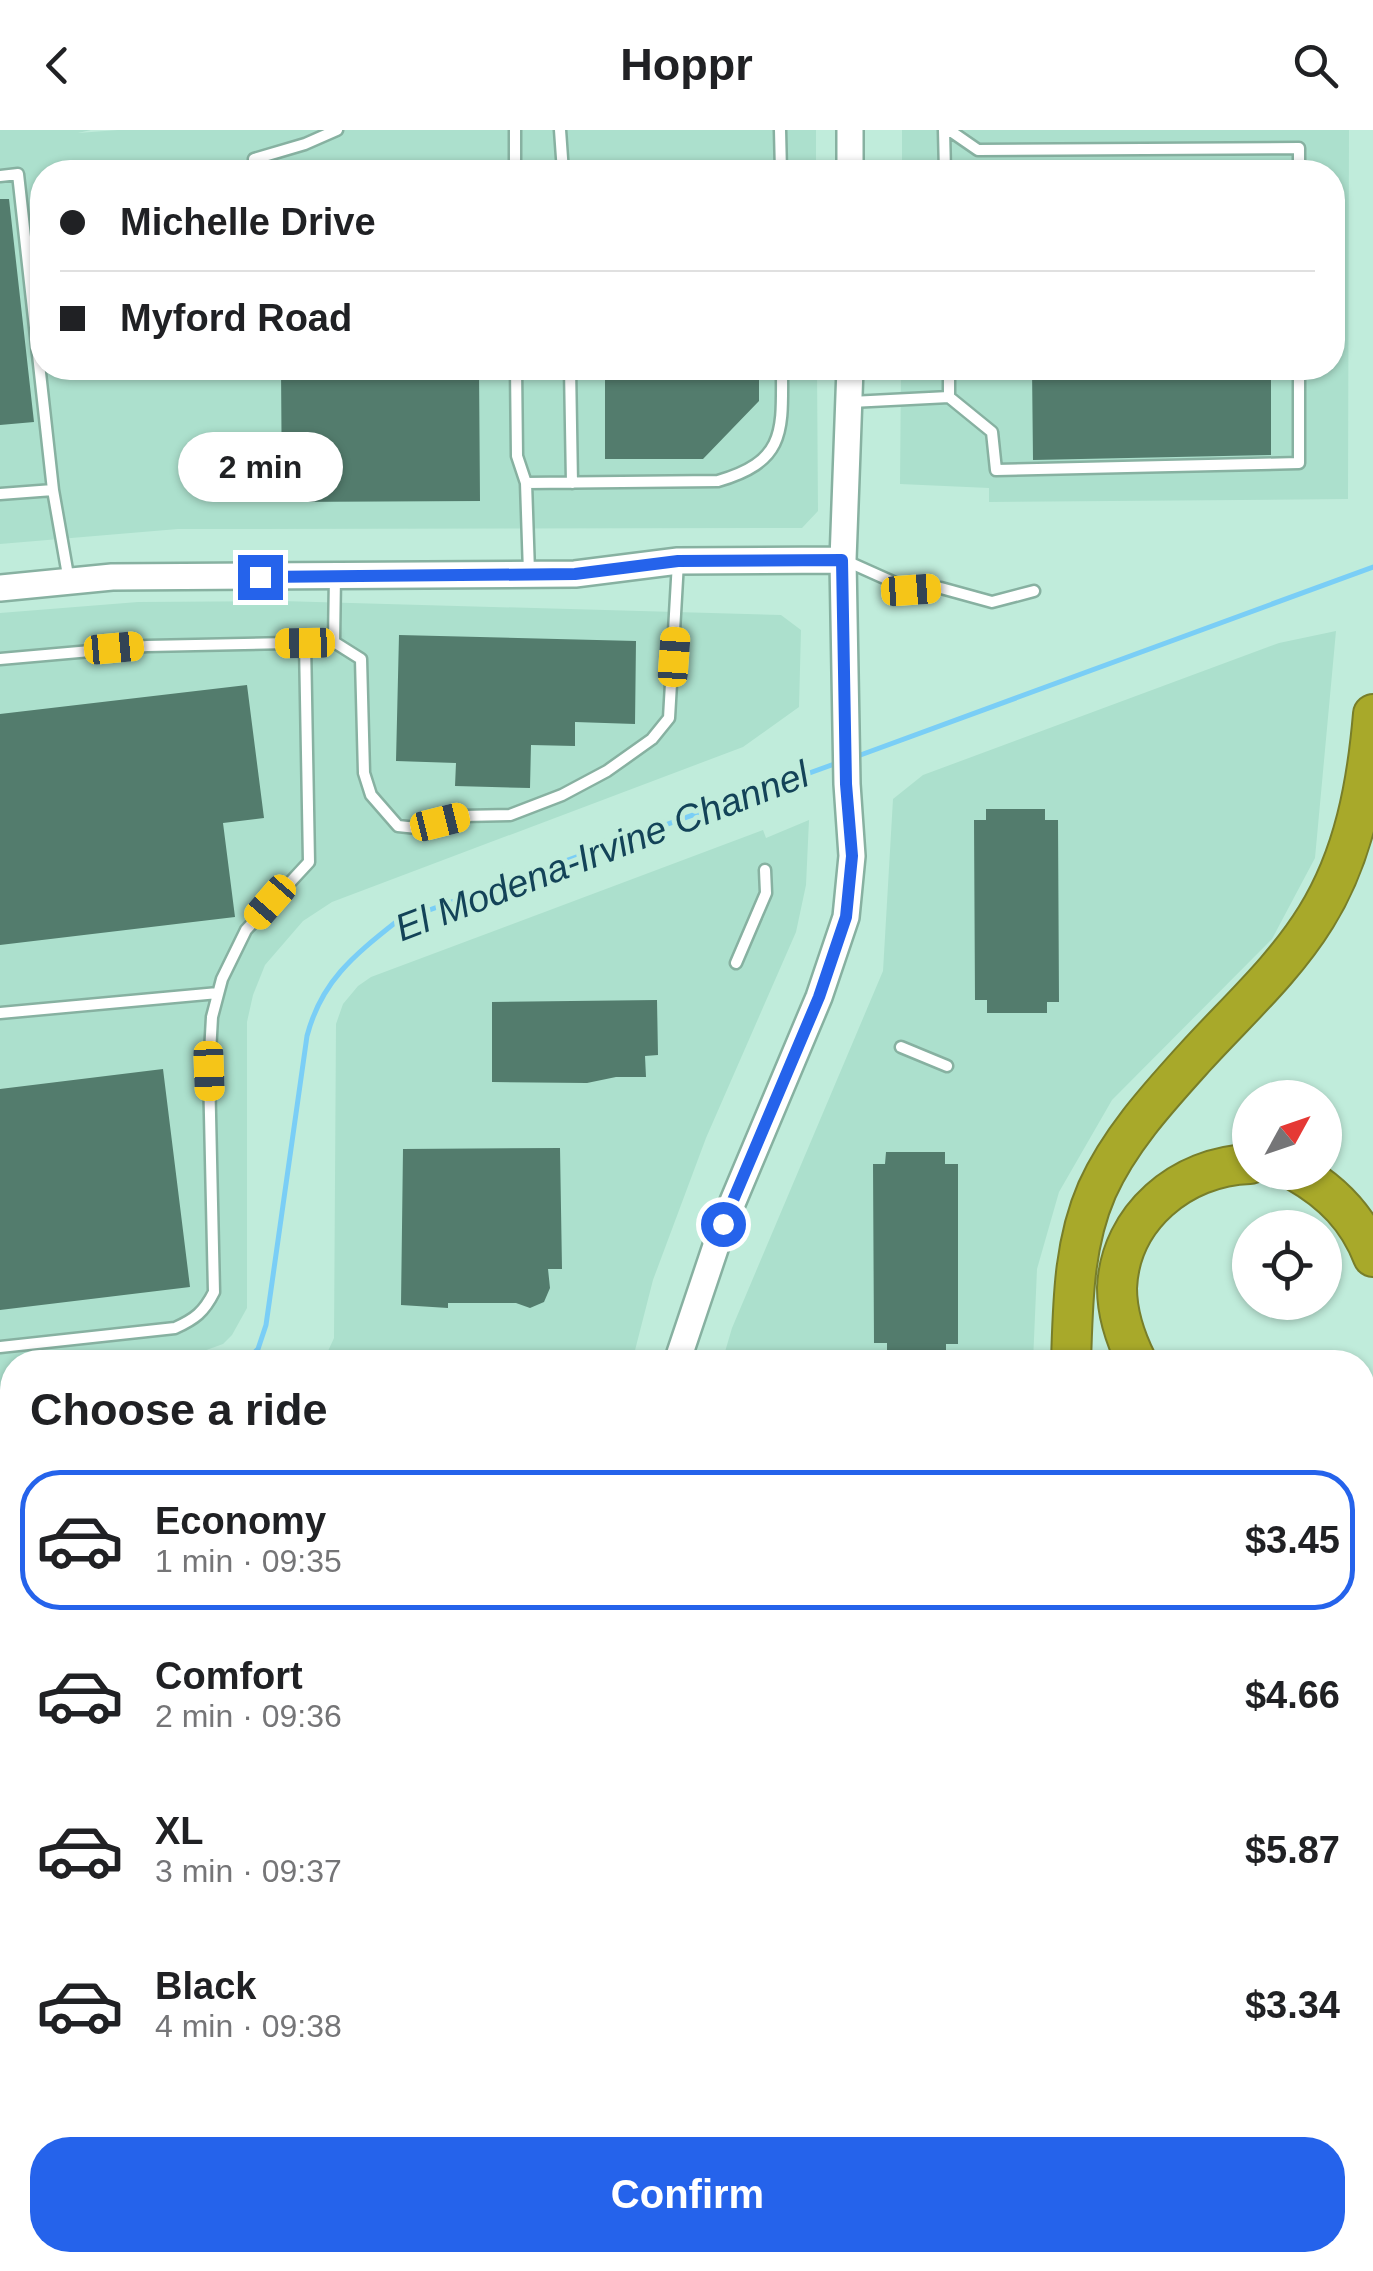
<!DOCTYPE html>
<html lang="en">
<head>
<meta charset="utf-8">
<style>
  :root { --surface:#fff; --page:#f2f2f2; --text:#202124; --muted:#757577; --line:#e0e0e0; --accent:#2563eb }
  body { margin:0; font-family:Arial,sans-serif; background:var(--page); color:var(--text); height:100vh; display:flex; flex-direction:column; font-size:38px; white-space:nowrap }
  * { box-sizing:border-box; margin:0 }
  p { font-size:32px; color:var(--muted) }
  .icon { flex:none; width:55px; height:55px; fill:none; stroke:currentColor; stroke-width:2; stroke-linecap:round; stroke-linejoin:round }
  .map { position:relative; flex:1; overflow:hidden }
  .sheet { position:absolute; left:0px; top:1220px; width:1375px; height:922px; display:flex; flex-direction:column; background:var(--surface); border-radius:40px 40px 0 0; box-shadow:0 2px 8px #0004 }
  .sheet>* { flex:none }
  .top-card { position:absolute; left:30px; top:30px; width:1315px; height:220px; border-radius:40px; box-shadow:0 2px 8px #0004; display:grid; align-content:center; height:220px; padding:0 30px; background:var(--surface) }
  .needle { width:65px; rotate:50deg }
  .controls { position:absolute; left:1232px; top:950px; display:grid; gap:20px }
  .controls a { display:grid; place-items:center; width:110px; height:110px; border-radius:50%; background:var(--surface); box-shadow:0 2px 8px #0004; font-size:50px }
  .end { position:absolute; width:45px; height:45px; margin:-22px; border:12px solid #2563eb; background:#fff; box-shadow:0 0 0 5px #fff }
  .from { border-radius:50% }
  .bubble { position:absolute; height:70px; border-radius:35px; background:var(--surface); box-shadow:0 2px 8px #0004; font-size:32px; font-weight:700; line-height:70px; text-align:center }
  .car { position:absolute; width:30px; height:60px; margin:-30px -15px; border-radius:12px; box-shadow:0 0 8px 2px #0007; background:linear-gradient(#f5c518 24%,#345 0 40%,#f5c518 0 76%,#345 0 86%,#f5c518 0) }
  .top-card b { display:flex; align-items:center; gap:35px; height:95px; font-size:38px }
  .top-card b+b { border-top:2px solid var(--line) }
  .top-card i { width:25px; height:25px; background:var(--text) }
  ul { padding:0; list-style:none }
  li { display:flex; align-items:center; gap:30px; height:140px; margin:0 20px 15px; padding:0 10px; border:5px solid transparent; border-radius:40px }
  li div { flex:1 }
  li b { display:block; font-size:38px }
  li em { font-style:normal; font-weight:700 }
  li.current { border-color:var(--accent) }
  li>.icon { width:90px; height:90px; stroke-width:1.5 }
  h2 { padding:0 30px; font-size:45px; line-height:120px }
  .cta { display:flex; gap:20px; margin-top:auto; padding:20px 30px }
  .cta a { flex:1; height:115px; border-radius:40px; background:var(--accent); color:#fff; font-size:40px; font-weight:700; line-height:115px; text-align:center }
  header { display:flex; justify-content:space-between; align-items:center; height:130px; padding:0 30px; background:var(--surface); font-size:45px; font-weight:700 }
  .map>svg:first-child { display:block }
  .built { fill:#ace0cd }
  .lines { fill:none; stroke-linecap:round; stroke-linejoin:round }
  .stream { stroke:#7acef6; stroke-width:5 }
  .building { fill:#537c6d }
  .service-casing { stroke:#87b1a1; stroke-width:15 }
  .tertiary-casing { stroke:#87b1a1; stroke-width:30 }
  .trunk-casing { stroke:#787e2a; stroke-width:38 }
  .motorway-casing { stroke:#787e2a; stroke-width:42 }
  .service { stroke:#fff; stroke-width:10 }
  .tertiary { stroke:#fff; stroke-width:25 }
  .trunk { stroke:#baba54; stroke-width:32 }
  .motorway { stroke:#a8a92a; stroke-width:38 }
  .route { stroke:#2563eb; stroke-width:12 }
  .labels { text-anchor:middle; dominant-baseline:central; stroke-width:10; stroke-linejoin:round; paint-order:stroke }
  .water-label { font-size:38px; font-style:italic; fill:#134358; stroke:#c0ecdb }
</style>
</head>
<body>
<header><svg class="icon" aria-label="back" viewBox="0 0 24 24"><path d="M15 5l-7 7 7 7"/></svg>Hoppr<svg class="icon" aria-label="search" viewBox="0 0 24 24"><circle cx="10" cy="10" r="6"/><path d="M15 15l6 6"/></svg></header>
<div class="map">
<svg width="1373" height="2141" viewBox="0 0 1373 2141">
  <rect width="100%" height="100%" fill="#c0ecdb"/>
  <path class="built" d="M 0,0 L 91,0 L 78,3 L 118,0 L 816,0 L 816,42 L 42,42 L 42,238 L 817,238 L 818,381 L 802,398 L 178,399 L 0,414 Z
    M 902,0 L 1349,0 L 1348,369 L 989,372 L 989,358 L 900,354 L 901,238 L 1332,238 L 1332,42 L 902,42 Z
    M 281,471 L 781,485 L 801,500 L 799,577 L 743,617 L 332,772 L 303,791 L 265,835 L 253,865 L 247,892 L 247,1178 L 232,1205 L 223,1214 L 179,1230 L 160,1232 L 12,1232 L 12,1254 L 0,1256 L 0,483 L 138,472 Z
    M 1336,501 L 1315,728 L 1272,809 L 1112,970 L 1059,1062 L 1037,1139 L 1033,1232 L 722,1232 L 732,1198 L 883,841 L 893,669 L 923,645 L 1279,513 Z
    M 809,690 L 806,755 L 796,802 L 706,1008 L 653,1150 L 632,1232 L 323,1232 L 334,1208 L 336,894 L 343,874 L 358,856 L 371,847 L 763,700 L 766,708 Z
    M 0,1797 L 12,1797 L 12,2130 L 1361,2130 L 1362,2141 L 0,2141 Z"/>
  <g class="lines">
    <path class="stream" d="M 855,627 L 1373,437
      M 244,1232 L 258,1219 L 266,1195 L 307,906 C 321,852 353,826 396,792 L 840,632
      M 0,1302 L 12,1301"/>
  </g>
  <path class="building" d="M 0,69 L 9,69 L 34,292 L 0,295 Z
    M 281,238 L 479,238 L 480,371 L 282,372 Z
    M 605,238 L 759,238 L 759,271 L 703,329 L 605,329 Z
    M 1032,238 L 1271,238 L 1271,325 L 1033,330 Z
    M 399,505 L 636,511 L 635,594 L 575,592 L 575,616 L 531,615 L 530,658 L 455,656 L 456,633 L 396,631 Z
    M 247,555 L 264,688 L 223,693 L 235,787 L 0,815 L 0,584 Z
    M 986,679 L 1045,679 L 1045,690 L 1058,690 L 1059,872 L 1047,872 L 1047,883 L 987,883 L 987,870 L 975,870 L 974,690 L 986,690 Z
    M 657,870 L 658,925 L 645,926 L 646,947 L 616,947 L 587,953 L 492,952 L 492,872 Z
    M 163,939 L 190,1157 L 0,1180 L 0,959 Z
    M 560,1018 L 562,1139 L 548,1139 L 550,1158 L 544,1172 L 530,1178 L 516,1173 L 448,1173 L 448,1178 L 401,1175 L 403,1019 Z
    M 886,1022 L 945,1022 L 945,1034 L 958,1034 L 958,1214 L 946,1214 L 946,1225 L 887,1225 L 887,1213 L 874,1213 L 873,1034 L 885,1034 Z"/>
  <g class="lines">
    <g class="service-casing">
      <path id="service" d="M 515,0 L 515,42
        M 560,0 L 563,42
        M 780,0 L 781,42
        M 944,0 L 945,42
        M 949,0 L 978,20 L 1299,18 L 1299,42
        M 254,29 L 305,14 L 337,0
        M 0,46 L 18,44 L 53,360 L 0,364
        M 516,238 L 517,326 L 526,353
        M 570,238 L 572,353
        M 949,238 L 949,267 L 992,302 L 996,340 L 1299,333 L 1299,238
        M 851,272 L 949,267
        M 53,360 L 69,451
        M 844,430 L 911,460 L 941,458 L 992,472 L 1034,461
        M 529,442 L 526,353 L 718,351 C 787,331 782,300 782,238
        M 334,512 L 335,446
        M 0,529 L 147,516 L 334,512 L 361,529 L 364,643 L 371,665 L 398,696 L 417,698 L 463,686 L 510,685 L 562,665 L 607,641 L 652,609 L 669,588 L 678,432
        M 736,833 L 766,763 L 765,740
        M 0,883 L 218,863
        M 901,917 L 947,936
        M 0,1217 L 175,1198 C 195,1189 204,1182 214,1162 L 209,941 L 212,887 L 222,849 L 246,800 L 309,732 L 305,513
        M 418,2130 L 418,2141
        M 642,2141 L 642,2130"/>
    </g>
    <g class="tertiary-casing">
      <path id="tertiary" d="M 850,0 L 850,42
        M 0,458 L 112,447 L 575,444 L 678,431 L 843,430
        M 677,1232 L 723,1095 L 819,867 L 846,787 L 852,726 L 847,654 L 843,430 L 850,238"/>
    </g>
    <g class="trunk-casing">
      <path id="trunk" d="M 0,1365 L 12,1364
        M 1362,1375 L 1373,1375
        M 0,1530 L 12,1524"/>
    </g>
    <g class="motorway-casing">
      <path id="motorway" d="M 1297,1042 C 1332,1062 1358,1088 1373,1127
        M 1071,1232 C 1073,1174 1073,1115 1097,1060 C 1120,1009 1159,967 1196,926 C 1237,881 1284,839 1316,787 C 1354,726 1367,655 1373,584
        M 1137,1232 C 1126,1210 1117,1183 1117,1158 C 1120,1087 1182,1036 1250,1034
        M 1362,1329 L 1373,1331
        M 0,1451 L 12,1454
        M 0,1564 L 12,1564
        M 1362,1635 L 1373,1707
        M 0,1646 L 12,1647
        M 0,1712 L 12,1710
        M 1362,1835 L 1373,1837
        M 1362,1919 L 1373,1922"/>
    </g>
    <use href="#service" class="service"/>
    <use href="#tertiary" class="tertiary"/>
    <use href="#trunk" class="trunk"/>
    <use href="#motorway" class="motorway"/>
  </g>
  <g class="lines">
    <path class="route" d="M 260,447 L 575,444 L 678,431 L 842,430 L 846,654 L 852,726 L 846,787 L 819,867 L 723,1094"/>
  </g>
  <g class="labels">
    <g class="water-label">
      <text transform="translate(602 721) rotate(-21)">El Modena-Irvine Channel</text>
    </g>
  </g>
</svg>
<div class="controls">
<a><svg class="needle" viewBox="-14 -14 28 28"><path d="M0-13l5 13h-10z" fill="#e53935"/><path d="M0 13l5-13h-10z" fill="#757577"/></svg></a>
<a><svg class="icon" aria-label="locate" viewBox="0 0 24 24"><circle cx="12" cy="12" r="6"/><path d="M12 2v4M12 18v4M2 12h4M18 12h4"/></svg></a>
</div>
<i class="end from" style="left:723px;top:1094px"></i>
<i class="end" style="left:260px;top:447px"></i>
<div class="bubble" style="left:178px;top:302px;width:165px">2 min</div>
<i class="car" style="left:911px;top:460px;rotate:86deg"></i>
<i class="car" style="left:305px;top:513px;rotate:269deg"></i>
<i class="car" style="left:114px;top:518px;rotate:85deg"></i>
<i class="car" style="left:674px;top:527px;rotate:4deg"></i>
<i class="car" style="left:440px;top:692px;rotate:76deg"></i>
<i class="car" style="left:270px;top:772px;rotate:221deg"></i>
<i class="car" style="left:209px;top:941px;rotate:178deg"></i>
<div class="top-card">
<b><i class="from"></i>Michelle Drive</b>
<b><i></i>Myford Road</b>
</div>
<section class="sheet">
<h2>Choose a ride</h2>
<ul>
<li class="current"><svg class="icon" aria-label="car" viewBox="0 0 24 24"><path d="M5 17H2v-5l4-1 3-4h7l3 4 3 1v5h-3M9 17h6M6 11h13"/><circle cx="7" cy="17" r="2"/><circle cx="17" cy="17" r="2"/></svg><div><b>Economy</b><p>1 min · 09:35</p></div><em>$3.45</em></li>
<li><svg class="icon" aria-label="car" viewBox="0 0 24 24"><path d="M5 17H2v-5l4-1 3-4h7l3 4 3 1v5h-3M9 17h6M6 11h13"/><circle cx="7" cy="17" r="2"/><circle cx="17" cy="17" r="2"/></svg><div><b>Comfort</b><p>2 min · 09:36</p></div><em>$4.66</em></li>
<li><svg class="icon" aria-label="car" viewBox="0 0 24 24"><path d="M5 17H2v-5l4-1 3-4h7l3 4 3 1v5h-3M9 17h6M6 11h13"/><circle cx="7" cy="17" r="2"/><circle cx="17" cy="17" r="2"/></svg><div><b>XL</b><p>3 min · 09:37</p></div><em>$5.87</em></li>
<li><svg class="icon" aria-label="car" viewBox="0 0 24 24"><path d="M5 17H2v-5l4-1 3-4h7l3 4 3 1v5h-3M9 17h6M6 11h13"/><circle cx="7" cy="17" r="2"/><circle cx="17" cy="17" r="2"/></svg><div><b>Black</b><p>4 min · 09:38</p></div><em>$3.34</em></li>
</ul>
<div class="cta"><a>Confirm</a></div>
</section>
</div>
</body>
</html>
